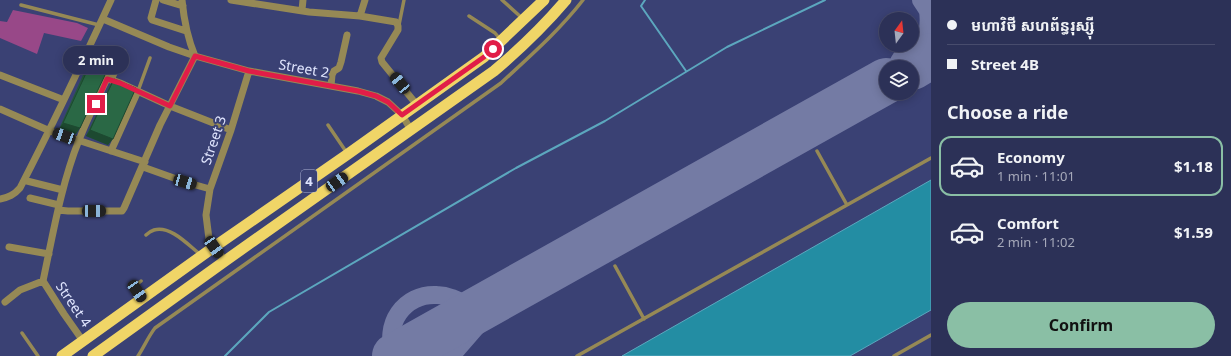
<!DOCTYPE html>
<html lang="en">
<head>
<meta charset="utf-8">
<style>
  :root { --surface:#2c3157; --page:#383d61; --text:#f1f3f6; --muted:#a6a9ba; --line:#484c6d; --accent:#8abfa5 }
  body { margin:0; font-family:Georgia,"Noto Sans Khmer",serif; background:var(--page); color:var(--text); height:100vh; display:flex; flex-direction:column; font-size:15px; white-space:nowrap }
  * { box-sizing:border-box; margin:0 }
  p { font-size:13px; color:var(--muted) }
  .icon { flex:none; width:22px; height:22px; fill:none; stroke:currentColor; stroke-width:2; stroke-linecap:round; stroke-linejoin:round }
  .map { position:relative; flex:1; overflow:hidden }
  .side { display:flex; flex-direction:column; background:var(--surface); width:300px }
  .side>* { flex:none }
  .guide { display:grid; align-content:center; height:88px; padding:0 16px; background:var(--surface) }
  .needle { width:26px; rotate:15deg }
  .buttons { position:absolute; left:879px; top:12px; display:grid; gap:8px }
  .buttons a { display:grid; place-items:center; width:40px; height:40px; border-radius:50%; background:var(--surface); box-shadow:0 2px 10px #0003,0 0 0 1px var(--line); font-size:20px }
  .end { position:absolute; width:18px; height:18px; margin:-9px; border:5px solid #e11d48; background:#fff; box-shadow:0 0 0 2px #fff }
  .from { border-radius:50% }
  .bubble { position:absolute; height:28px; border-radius:14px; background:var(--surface); box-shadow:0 2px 10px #0003,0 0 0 1px var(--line); font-size:13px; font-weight:700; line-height:28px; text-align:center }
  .car { position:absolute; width:12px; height:24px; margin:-12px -6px; border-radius:5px; box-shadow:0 0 3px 1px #0007; background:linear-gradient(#222 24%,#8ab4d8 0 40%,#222 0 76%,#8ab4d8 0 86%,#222 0) }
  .guide b { display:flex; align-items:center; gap:14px; height:38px; font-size:15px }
  .guide b+b { border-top:1px solid var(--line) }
  .guide i { width:10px; height:10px; background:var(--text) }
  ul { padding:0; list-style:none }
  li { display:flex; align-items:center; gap:12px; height:60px; margin:0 8px 6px; padding:0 8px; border:2px solid transparent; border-radius:12px }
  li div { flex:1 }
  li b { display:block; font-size:15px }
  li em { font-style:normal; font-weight:700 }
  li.on { border-color:var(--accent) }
  li>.icon { width:36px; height:36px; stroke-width:1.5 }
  h2 { padding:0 16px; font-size:18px; line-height:48px }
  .primary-button { display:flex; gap:8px; margin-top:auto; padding:8px 16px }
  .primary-button a { flex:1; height:46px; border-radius:24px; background:var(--accent); color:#111; font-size:16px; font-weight:700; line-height:46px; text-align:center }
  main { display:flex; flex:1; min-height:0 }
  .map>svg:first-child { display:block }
  .green { fill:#984888 }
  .water { fill:#238da3; stroke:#5ca7be }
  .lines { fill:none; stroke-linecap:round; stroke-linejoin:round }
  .stream { stroke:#5ca7be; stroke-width:2 }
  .taxiway { stroke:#747ba4; stroke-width:18 }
  .runway { stroke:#747ba4; stroke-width:46 }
  .service { stroke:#968955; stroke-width:3.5 }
  .minor { stroke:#968955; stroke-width:7 }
  .trunk { stroke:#f0d567; stroke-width:11 }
  .wall { fill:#24593b }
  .shaded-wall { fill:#1d4930 }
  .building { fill:#2a6845; stroke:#1d4930 }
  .route { stroke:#e11d48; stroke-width:5 }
  .labels { text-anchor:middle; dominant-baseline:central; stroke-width:4; stroke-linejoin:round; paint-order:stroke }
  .shield { fill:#3a4174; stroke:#aeb4d5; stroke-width:1 }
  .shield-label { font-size:13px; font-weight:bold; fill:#e0e5fe }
  .street-label { font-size:14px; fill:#e0e5fe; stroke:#3a4174 }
</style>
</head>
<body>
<main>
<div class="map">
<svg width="931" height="356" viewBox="0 0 931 356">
  <rect width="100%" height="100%" fill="#3a4174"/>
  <path class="green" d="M 13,10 L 77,23 L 88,28 L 81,41 L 44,33 L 37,54 L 0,38 L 0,21 L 7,22 Z"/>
  <path class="water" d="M 931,180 L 931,310 L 850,356 L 622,356 Z"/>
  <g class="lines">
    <path class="stream" d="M 645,0 L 641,6 L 686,71
      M 225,356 L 269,312 L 516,168 L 605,121 L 727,47 L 825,0"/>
    <path class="taxiway" d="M 911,67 C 923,51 931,32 928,11 C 926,7 923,3 921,0
      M 395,356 C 382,325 404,293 437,295 C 442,295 447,296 452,298 C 458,300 462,304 469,304 C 478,304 488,301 497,299
      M 451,356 L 503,296"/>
    <path class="runway" d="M 912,67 L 931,56
      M 395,356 L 886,81"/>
    <path class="service" d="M 502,0 L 522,18
      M 21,5 L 99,25
      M 469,16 L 495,33 L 500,39
      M 399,25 L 404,0
      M 138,91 L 150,58
      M 328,125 L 347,153
      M 817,151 L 847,205
      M 146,235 C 148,233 151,231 154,230 C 171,225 189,246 201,255
      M 615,266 L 644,319
      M 141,281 C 134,287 136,290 141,296
      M 22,333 L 38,356
      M 138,356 C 144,347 148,337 155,328 L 501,83 C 529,57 559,31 583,0
      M 577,356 L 931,158
      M 894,356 L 931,335"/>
    <path class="minor" d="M 156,0 L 151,18 L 152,20 L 186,31
      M 163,0 L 183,6
      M 182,0 C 184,21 187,37 195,56 L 249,71 L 358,91 L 376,96 L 388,102 L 402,115 L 411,130
      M 231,0 L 309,12 L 360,16 L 396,22 L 398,26 L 398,30 L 381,58 L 382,62 L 417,105
      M 302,10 L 303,0
      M 360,16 L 365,0
      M 80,68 L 120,83 L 170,106 L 231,130
      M 0,75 L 64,100
      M 111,80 L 123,52
      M 331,86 L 332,75 L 334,71 L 339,68 L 341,62 L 347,35
      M 0,109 L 50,131 L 145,162
      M 111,151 L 138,91
      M 143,167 L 185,182 L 210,189
      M 27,181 L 63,190
      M 30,198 L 59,205
      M 0,199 C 9,197 14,195 20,188 C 52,126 82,63 111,0
      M 58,210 L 68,211 L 122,211 L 124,208 L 160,125 L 195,56 L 169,47 L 103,19
      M 9,247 L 49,254
      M 225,261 L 209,239 L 206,215 L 210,189 L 231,130 L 249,71
      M 43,281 C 53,234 61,185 79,140 C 87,120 97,99 107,79
      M 43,281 L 64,314 L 83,341
      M 5,302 L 20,290 L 43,281"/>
    <path class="trunk" d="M 62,356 L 214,247 L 348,154 L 484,57 L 544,0
      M 93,356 L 225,261 L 494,71 C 520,49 544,26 566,0"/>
  </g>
  <path class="wall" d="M 88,69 L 80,128 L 76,134 L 59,129 L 83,75 Z
    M 114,79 L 108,145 L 86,136 L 110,85 Z"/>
  <path class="shaded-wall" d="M 63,123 L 80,128 L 76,134 L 59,129 Z
    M 90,130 L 113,139 L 108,145 L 86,136 Z"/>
  <path class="building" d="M 88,69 L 105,75 L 80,128 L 63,123 Z
    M 114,79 L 136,88 L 113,139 L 90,130 Z"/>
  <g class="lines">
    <path class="route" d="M 96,104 L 107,79 L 120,83 L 170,106 L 195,56 L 249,71 L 358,91 L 376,96 L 388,102 L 402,115 L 484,57 L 493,49"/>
  </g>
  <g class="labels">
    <rect class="shield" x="301" y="170" width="16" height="22" rx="3"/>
    <g class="shield-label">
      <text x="309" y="181">4</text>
    </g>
    <g class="street-label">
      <text transform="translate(304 68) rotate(10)">Street 2</text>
      <text transform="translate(213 140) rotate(-71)">Street 3</text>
      <text transform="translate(74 304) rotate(56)">Street 4</text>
    </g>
  </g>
</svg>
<div class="buttons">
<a><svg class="needle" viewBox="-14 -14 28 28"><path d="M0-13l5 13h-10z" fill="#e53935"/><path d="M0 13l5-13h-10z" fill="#a6a9ba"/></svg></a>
<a><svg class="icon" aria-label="layers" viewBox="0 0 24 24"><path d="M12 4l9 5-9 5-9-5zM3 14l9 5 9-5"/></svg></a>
</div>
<i class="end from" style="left:493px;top:49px"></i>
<i class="end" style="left:96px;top:104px"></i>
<div class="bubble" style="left:63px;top:46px;width:66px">2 min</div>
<i class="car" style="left:400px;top:83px;rotate:321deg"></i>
<i class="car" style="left:64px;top:136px;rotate:290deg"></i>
<i class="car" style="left:185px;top:182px;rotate:106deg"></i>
<i class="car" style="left:337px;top:182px;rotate:55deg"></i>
<i class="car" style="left:94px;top:211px;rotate:90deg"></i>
<i class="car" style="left:214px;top:247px;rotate:145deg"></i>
<i class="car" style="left:137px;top:291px;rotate:146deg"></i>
</div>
<section class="side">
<div class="guide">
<b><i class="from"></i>មហាវិថី សហព័ន្ធរុស្ស៊ី</b>
<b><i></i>Street 4B</b>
</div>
<h2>Choose a ride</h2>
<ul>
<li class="on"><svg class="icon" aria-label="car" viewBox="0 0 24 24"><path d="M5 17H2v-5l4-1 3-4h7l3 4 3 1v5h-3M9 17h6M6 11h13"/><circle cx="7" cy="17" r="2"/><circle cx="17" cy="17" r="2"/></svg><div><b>Economy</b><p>1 min · 11:01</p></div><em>$1.18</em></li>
<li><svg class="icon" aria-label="car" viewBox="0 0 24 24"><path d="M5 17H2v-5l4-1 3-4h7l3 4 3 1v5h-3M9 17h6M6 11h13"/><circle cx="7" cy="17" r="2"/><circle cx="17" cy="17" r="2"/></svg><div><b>Comfort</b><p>2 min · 11:02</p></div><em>$1.59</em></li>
</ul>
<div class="primary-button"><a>Confirm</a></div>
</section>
</main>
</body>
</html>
